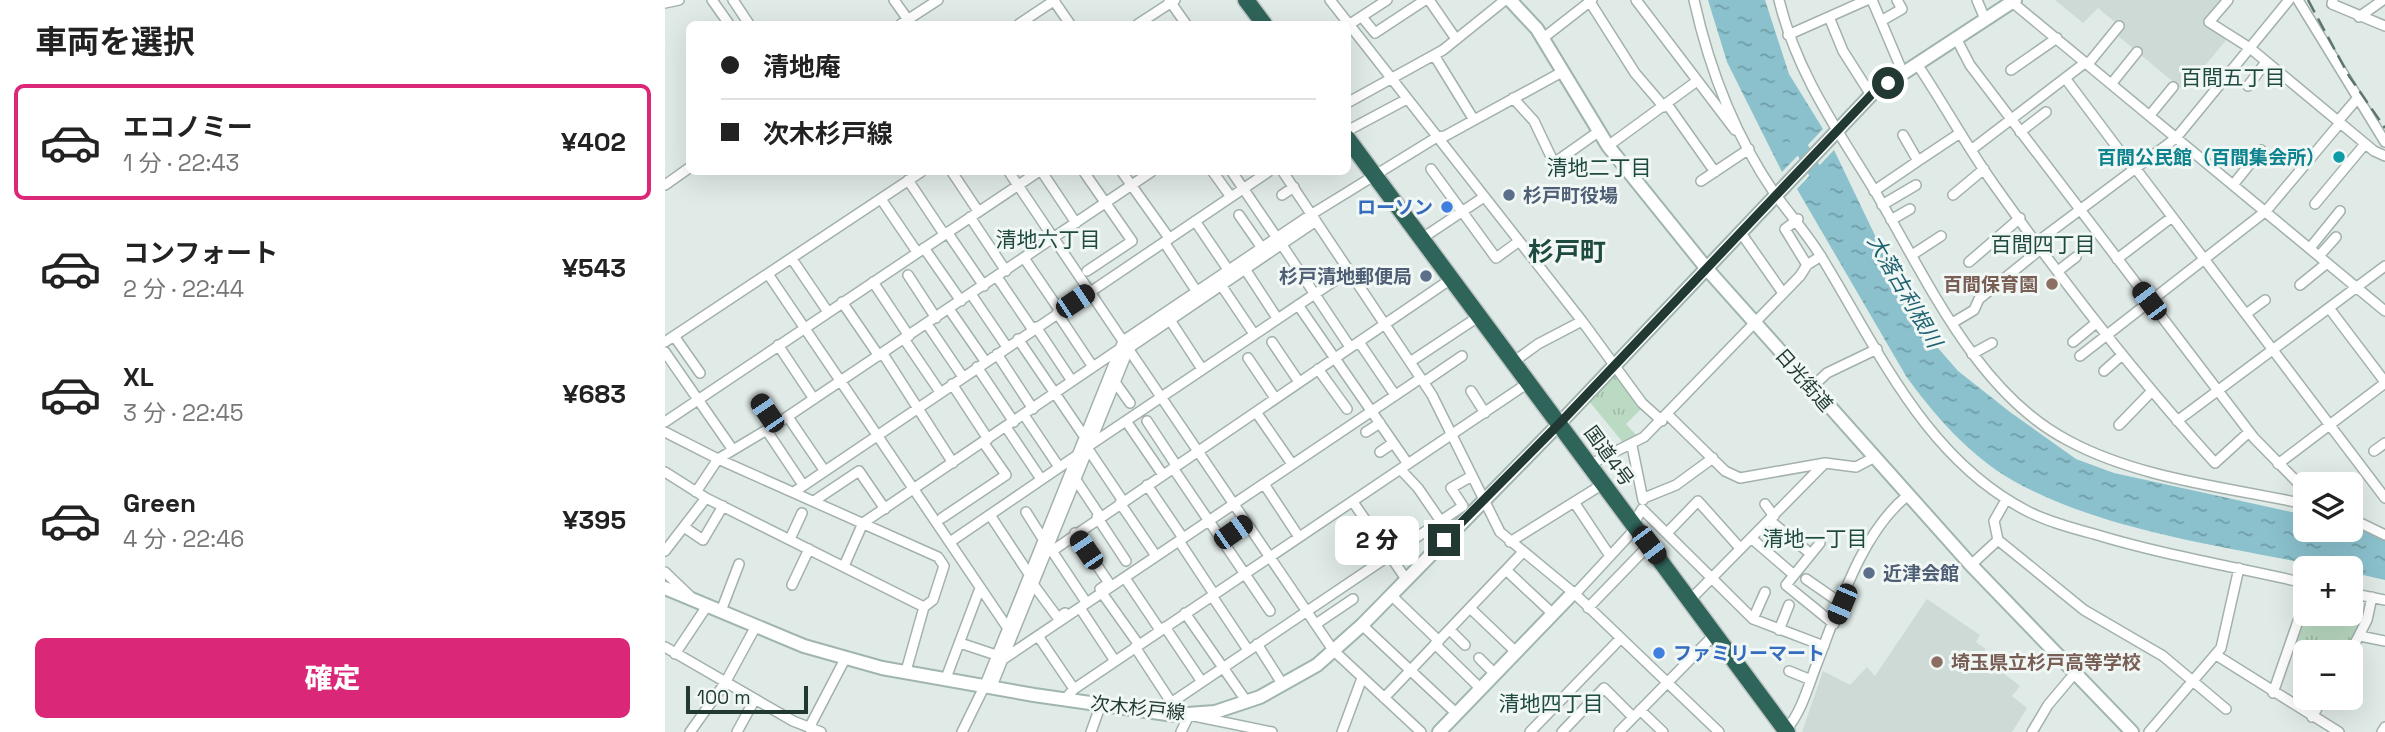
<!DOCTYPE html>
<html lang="ja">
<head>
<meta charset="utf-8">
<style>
  :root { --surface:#fff; --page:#f6f6f6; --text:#222; --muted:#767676; --line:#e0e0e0; --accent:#db2777 }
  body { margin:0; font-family:"Space Grotesk","Noto Sans JP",sans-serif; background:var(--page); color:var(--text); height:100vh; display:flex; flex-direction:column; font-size:26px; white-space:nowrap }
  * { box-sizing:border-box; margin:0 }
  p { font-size:23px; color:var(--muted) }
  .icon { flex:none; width:38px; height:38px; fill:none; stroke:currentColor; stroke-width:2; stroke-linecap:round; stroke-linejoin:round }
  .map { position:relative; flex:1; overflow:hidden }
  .side { display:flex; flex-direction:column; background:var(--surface); width:665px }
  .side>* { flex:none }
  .guide { position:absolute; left:21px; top:21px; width:665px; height:154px; border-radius:10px; box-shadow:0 7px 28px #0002; display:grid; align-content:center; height:154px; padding:0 35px; background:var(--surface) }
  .tools { position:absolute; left:1628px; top:472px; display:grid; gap:14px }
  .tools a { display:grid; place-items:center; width:70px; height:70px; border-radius:10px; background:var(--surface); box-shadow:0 7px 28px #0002; font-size:35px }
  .scale { position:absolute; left:21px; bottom:18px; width:122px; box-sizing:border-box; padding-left:7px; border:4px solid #223933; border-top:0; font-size:19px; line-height:24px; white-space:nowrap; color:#223933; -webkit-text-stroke:5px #f0f7f4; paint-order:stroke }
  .end { position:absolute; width:32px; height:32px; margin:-16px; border:9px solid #223933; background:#fff; box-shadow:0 0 0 4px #fff }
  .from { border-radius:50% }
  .bubble { position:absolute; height:49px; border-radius:10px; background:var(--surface); box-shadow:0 7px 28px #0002; font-size:23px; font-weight:800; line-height:49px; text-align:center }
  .car { position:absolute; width:21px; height:42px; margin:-21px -10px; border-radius:9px; box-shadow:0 0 5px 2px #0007; background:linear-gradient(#222 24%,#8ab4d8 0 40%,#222 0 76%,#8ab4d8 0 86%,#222 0) }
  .guide b { display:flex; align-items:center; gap:24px; height:66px; font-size:26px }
  .guide b+b { border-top:2px solid var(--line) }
  .guide i { width:18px; height:18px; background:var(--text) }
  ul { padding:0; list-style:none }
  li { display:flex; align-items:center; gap:21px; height:116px; margin:0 14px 10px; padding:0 21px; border:4px solid transparent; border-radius:10px }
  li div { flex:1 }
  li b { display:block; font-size:26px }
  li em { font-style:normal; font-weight:800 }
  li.active { border-color:var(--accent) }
  li>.icon { width:63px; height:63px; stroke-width:1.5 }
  h2 { padding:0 35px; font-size:32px; line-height:84px }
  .action { display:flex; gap:14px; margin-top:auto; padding:14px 35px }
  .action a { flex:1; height:80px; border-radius:10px; background:var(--accent); color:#fff; font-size:28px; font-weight:800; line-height:80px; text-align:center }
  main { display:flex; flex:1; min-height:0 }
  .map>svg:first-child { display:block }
  .built { fill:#cedad5 }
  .grass { fill:url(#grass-tufts) }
  .water { fill:url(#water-ripples) }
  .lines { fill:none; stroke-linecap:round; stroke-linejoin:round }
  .river { stroke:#8ac1cd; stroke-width:14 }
  .street-casing { stroke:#a3b1ad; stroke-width:12 }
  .secondary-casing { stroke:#a0b5ae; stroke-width:16 }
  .highway-casing { stroke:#bdc4c2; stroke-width:19 }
  .street { stroke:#fff; stroke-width:9 }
  .secondary { stroke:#fff; stroke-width:12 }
  .highway { stroke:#2f645a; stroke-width:16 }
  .rail { stroke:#5c756f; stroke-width:2.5; stroke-dasharray:14 7; stroke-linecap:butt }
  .route { stroke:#223933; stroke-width:9 }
  .culture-dot { fill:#0f9aa8; stroke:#f0f7f4; stroke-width:2.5 }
  .service-dot { fill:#5c6f8a; stroke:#f0f7f4; stroke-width:2.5 }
  .shop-dot { fill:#3f7fe0; stroke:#f0f7f4; stroke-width:2.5 }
  .education-dot { fill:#8d6e63; stroke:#f0f7f4; stroke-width:2.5 }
  .labels { text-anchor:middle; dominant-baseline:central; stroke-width:6; stroke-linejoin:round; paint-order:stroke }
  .culture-label { font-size:19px; font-weight:bold; fill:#0d838f; stroke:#f0f7f4; text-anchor:end }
  .service-label { font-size:19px; font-weight:bold; fill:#4e5e75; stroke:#f0f7f4; text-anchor:start }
  .shop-label { font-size:19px; font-weight:bold; fill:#366cbe; stroke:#f0f7f4; text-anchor:end }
  .education-label { font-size:19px; font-weight:bold; fill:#785e54; stroke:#f0f7f4; text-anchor:end }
  .street-label { font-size:19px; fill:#223933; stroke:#f0f7f4 }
  .neighbourhood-label { font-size:21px; fill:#1f4a40; stroke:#f0f7f4 }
  .water-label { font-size:21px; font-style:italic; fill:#1f6271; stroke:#f0f7f4 }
  .district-label { font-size:26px; font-weight:bold; fill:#1f4a40; stroke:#f0f7f4 }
</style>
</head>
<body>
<main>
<section class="side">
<h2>車両を選択</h2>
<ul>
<li class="active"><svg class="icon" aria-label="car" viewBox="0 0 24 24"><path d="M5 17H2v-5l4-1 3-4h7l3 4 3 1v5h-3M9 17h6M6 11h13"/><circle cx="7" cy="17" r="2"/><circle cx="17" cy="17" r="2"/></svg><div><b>エコノミー</b><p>1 分 · 22:43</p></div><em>¥402</em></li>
<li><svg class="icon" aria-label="car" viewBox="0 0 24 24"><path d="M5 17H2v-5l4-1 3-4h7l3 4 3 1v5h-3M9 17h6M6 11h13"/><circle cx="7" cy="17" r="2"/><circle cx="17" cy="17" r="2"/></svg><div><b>コンフォート</b><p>2 分 · 22:44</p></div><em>¥543</em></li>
<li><svg class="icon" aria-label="car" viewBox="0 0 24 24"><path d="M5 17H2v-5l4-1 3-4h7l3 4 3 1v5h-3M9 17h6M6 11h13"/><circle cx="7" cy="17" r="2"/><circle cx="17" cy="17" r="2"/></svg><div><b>XL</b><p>3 分 · 22:45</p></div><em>¥683</em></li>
<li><svg class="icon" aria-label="car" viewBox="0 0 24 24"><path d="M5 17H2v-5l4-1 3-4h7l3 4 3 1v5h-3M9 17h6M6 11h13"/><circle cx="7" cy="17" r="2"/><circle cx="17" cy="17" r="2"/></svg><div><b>Green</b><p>4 分 · 22:46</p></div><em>¥395</em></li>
</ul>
<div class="action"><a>確定</a></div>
</section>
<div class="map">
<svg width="1720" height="732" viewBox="0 0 1720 732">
  <defs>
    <pattern id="grass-tufts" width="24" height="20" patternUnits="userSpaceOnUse" patternTransform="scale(1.75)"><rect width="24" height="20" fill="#badac3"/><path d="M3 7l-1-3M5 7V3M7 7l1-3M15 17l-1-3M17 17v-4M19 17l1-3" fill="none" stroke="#a0bca8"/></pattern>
    <pattern id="water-ripples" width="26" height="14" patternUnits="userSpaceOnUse" patternTransform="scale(1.75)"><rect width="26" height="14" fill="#8ac1cd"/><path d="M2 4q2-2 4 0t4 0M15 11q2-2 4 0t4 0" fill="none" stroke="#709ea7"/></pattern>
  </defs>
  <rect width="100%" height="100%" fill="#e0eae6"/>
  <path class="built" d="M 1390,0 L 1559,0 L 1541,23 L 1562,39 L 1519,91 L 1451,34 L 1456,27 L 1433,8 L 1418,23 Z
    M 1262,599 L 1315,635 L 1311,642 L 1321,649 L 1316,656 L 1355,686 L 1347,696 L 1362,708 L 1347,732 L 1137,732 L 1158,671 L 1185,685 L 1202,667 L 1210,676 Z"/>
  <path class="grass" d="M 951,375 L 978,407 L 961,424 L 973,437 L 960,445 L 924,401 Z
    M 1640,614 L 1668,614 L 1698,620 L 1679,653 L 1653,653 L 1631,641 Z"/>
  <path class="water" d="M 1043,0 L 1100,0 L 1124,74 L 1158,129 L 1117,172 L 1062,62 Z
    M 1169,150 L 1253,325 L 1293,371 L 1345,412 L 1411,459 L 1449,473 L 1640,515 L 1640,530 L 1685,530 L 1685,524 L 1720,538 L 1720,580 L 1685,572 L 1685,569 L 1669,569 C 1566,547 1438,532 1347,480 C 1305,456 1269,415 1241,376 L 1132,189 Z"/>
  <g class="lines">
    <path class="river" d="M 1129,135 L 1159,187"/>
    <g class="street-casing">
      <path id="street" d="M 47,0 L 64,24
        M 68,0 L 84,24
        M 229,0 L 246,24
        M 504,0 L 521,24
        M 665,0 L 917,321 L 977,403 L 997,421
        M 764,0 L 791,39
        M 971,0 L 1070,130
        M 1029,0 C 1044,68 1070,136 1110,194 C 1126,216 1143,235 1157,258 C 1214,351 1261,460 1364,512 C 1384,522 1407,528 1429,534 C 1498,555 1570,567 1640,583
        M 1114,0 C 1132,74 1172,129 1211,193 C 1262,279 1312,394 1404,441 C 1475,479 1562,487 1640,504
        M 1207,0 L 1238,73
        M 1312,0 L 1320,19
        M 1563,0 L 1544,22 L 1585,48 L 1709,151 L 1720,156
        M 1633,0 L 1720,142
        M 1668,0 L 1667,4 L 1720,26
        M 389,1 L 405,24
        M 925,2 L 970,73 L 999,107
        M 1347,2 L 1720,311
        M 0,3 L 14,0
        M 697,17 L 710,33 L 760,0
        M 1164,17 L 1178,51 L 1206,95
        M 1694,17 L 1718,0
        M 1216,21 L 1237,9 L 1232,0
        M 236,24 L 273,0
        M 354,24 L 390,0
        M 473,24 L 510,0
        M 682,26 L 722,0
        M 1123,35 L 1202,0
        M 1291,38 L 1305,65 L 1589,438 L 1640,490
        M 877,39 L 927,0
        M 769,55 L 809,120
        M 1252,64 C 1279,104 1302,147 1330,186 C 1398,282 1471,376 1550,463 L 1584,432
        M 1423,64 L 1454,26
        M 1346,70 L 1392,38
        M 1400,78 L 1469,170
        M 1447,83 L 1472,52
        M 1583,86 L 1601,62
        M 848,98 L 869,121 L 889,163 L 933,132
        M 682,103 L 778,50 L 840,0
        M 1002,104 L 1050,172
        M 1485,115 L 1508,87
        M 1673,121 L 1691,100
        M 682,131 L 742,99
        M 1355,132 L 1381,112
        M 1238,135 L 1253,161 L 1295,133
        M 943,146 L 1032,81
        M 1306,150 L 1421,62
        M 766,169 L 831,258 L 853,242
        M 1471,169 L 1720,498
        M 287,172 L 313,211
        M 377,172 L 411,223
        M 419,172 L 467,241 L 422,271
        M 457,172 L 504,238
        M 548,172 L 566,197
        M 567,172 L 612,238
        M 618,172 L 767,395 L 835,532 L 910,594 L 1054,732
        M 243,180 L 279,234
        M 1036,181 L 1084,149
        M 0,185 L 24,168
        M 1568,185 L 1596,150
        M 1209,191 L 1253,161
        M 617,195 L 629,187
        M 1288,195 L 1319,169
        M 216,199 L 252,252
        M 1650,204 L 1700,144
        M 1217,205 L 1251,185
        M 574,215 L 597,248
        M 305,217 L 341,271
        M 1133,219 L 1120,229 L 1142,265
        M 1226,220 L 1245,209
        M 530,221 L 564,271
        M 282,232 L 319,286
        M 1076,233 L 1118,293
        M 756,239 L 819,197
        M 499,242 L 532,292
        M 1372,242 L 1511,138 L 1624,0
        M 617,245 L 685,347
        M 259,248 L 296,301
        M 1645,248 L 1675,211
        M 1247,255 L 1276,236
        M 1654,256 L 1671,237
        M 359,258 L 395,311
        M 127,259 L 163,312
        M 1452,259 L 1507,217
        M 1304,262 L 1355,218
        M 580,269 L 612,318
        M 1393,271 L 1411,257
        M 103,274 L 342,627
        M 243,275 L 271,318
        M 332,277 L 368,330
        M 208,282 L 244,336
        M 556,285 L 589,334
        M 1635,285 L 1662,263
        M 306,294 L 342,347
        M 177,302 L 214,356
        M 633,305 L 743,464
        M 1664,308 L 1720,382
        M 284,309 L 320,361
        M 392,313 L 428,367
        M 1581,314 L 1600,300
        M 505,320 L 537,369
        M 1289,322 L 1309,310 L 1314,299 L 1377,248
        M 262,324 L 298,377
        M 371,327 L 407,381
        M 9,336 L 35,373
        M 239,339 L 275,392
        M 353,339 L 419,436
        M 0,342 L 256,172
        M 607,342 L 634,382
        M 694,342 L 730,395
        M 1408,342 L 1431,323
        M 113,345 L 149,399
        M 0,352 L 68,450
        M 218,354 L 288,463
        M 332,354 L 368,409
        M 1307,354 L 1327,343
        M 1415,356 L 1601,211 L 1675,123
        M 583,358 L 610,398
        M 745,362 L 813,317
        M 847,363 L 873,344 L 917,321
        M 312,367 L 349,422
        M 653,369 L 682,409
        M 1439,371 L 1457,355
        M 450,382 L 465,403
        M 759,382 L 797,356
        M 287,384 L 323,439
        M 1146,388 L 1162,373 L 1212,349
        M 806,391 L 820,413
        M 94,401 L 110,425
        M 591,412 L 627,464
        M 359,415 L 394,467
        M 1003,415 L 1060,471 L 1075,478 L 1160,463 L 1191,467 L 1208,458
        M 123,417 L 159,470
        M 461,421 L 498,475
        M 482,421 L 511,465
        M 1512,421 L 1720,266
        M 0,422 L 373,172
        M 1454,425 L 1487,391
        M 341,427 L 376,479
        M 102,431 L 138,485
        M 0,432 L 53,459 L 273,557 L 279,566 L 268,600 L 259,607
        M 701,432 L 715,423
        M 425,445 L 684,271
        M 967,446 L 978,500
        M 423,449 L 458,501
        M 1709,451 L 1720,443
        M 715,452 L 728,443
        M 1613,464 L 1720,383
        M 924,465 L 979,437 L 1135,276 L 1142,265 L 1156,256
        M 508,468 L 605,611
        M 736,470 L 753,488 L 775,520
        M 0,472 L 41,498 L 259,607 L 241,671
        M 411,480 L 435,516
        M 599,484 L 634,537
        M 482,485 L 518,538
        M 31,492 L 53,459 L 110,425 L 486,172
        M 129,492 L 603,172
        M 979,498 L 1011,485 L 1048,458
        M 149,501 L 194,471 L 220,509
        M 688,502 L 741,579
        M 909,502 L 945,556
        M 455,503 L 491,556
        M 1100,504 L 1109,516
        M 361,512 L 378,539
        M 325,515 L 364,574
        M 432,517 L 461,561
        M 277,518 L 341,475 L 318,442
        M 1685,518 L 1720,535
        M 1104,520 L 1146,554
        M 969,523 L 977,509 L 1088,619 L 1159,646
        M 19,527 L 38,540 L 58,506
        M 568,532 L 581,522
        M 410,533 L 444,583 L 435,589
        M 1002,533 L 1033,501 L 1075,548
        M 1086,538 L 1129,575
        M 125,539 L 137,513
        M 1333,540 L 1419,610 L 1498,656 L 1561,709
        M 514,541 L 549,594
        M 285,542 L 411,456
        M 845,542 L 938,484
        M 1155,543 L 1121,585 L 1169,624
        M 383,548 L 387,551 L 786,279
        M 0,551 L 41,498
        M 387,551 L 419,599
        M 1306,565 L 1333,540 L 1329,521 L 1341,500
        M 179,566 L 198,523 L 453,350
        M 841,570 L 888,614
        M 0,572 L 25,596
        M 460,578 L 495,630
        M 1141,579 L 1177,604
        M 368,584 L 393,618 L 400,613
        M 127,585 L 144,549
        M 437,593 L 474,645
        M 1685,593 L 1720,600
        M 910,594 L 971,528
        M 726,595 L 774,641
        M 547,596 L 583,650
        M 1025,600 L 1160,463
        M 415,608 L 450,661
        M 805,608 L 851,652
        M 923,608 L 984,545
        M 56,611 L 74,564
        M 520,613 L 582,702
        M 1088,619 L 1100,592
        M 651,624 L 688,599
        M 697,625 L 792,714
        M 500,627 L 537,682
        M 785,630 L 800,645
        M 1114,630 L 1124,605
        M 373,636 L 409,689
        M 1695,636 L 1720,641
        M 295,643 L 331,655
        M 592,644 L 618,685
        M 770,644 L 816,689
        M 0,647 L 128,721 L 156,732
        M 470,647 L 506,702
        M 1685,653 L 1702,620 L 1707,597
        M 10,654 L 42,606
        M 1551,655 L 1674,732
        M 340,658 L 756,378
        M 814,658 L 830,674
        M 1124,671 L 1146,680
        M 281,678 L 315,588
        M 327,686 L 464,348 L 651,221
        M 1608,693 L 1640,601
        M 719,698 L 858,552
        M 400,699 L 409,689 L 863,383
        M 975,710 L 998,732
        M 491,713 L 798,506 L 786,488 L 805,477
        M 1647,717 L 1658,698
        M 144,728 L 180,659
        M 1121,730 C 1136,713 1143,687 1151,666 C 1173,610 1195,534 1242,496
        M 25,732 L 60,683 L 91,626
        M 72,732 L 90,699
        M 297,732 L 320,685 L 458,341 L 344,172
        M 426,732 L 436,704
        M 516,732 L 524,715 L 607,732
        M 677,732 L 697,678
        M 756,732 L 668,650 L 458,341 L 647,214 L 772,137 L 780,136 L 897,72
        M 865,732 L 955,639
        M 897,732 L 939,688 L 968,717
        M 954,732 L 1050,634
        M 1367,732 L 1383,705 L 1410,673
        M 1484,732 L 1556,648 L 1574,568
        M 1717,732 L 1720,727"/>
    </g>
    <g class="secondary-casing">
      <path id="secondary" d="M 845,0 L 872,29 L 943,146 L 1042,269 L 1306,565 L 1467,732
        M 0,588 L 139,646 L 217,668 L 369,695 L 509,715 L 550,712 L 595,697 L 652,665 L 697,625 L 894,424 L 1208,93 L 1350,0
        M 774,732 L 908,593"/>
    </g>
    <g class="highway-casing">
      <path id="highway" d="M 581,0 L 599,24
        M 682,138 L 1122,732"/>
    </g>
    <use href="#street" class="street"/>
    <use href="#secondary" class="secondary"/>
    <use href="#highway" class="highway"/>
    <path class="rail" d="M 1643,0 L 1684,76 L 1720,128"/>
  </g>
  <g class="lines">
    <path class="route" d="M 779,540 L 894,424 L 1208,93 L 1223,83"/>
  </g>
  <circle class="culture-dot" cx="1674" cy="157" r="7"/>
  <g class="service-dot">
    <circle cx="844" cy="195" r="7"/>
    <circle cx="761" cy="276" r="7"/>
    <circle cx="1204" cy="573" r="7"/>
  </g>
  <g class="shop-dot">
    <circle cx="782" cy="207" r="7"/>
    <circle cx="994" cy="653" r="7"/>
  </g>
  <g class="education-dot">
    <circle cx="1387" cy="284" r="7"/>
    <circle cx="1272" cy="662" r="7"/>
  </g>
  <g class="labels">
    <g class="culture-label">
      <text x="1660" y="157">百間公民館（百間集会所）</text>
    </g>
    <g class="service-label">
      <text x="858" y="195">杉戸町役場</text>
      <text x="747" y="276" text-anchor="end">杉戸清地郵便局</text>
      <text x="1218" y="573">近津会館</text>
    </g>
    <g class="shop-label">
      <text x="768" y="207">ローソン</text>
      <text x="1008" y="653" text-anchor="start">ファミリーマート</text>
    </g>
    <g class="education-label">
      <text x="1373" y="284">百間保育園</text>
      <text x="1286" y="662" text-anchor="start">埼玉県立杉戸高等学校</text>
    </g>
    <g class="street-label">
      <text transform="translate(1139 380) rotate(49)">日光街道</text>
      <text transform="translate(944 456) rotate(54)">国道4号</text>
      <text transform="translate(473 708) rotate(6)">次木杉戸線</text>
    </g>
    <g class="neighbourhood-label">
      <text x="1568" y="77">百間五丁目</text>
      <text x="934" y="167">清地二丁目</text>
      <text x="383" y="239">清地六丁目</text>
      <text x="1378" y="244">百間四丁目</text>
      <text x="1150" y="538">清地一丁目</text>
      <text x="886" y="703">清地四丁目</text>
    </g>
    <g class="water-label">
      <text transform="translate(1240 291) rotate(60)">大落古利根川</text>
    </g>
    <g class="district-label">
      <text x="902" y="252">杉戸町</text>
    </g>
  </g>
</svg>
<div class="tools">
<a><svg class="icon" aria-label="layers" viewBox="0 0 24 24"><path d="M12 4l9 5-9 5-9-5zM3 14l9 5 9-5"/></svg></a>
<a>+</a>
<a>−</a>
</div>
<div class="scale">100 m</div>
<i class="end from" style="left:1223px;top:83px"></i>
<i class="end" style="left:779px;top:540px"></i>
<div class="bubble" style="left:670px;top:516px;width:84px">2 分</div>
<i class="car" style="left:410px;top:301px;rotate:56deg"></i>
<i class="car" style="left:1484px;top:301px;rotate:323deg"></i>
<i class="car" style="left:102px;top:413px;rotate:326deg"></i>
<i class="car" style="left:568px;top:532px;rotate:55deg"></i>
<i class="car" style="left:984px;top:545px;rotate:143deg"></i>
<i class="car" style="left:421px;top:550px;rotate:326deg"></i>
<i class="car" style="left:1177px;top:604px;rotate:203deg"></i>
<div class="guide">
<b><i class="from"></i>清地庵</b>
<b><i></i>次木杉戸線</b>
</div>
</div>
</main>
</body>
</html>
